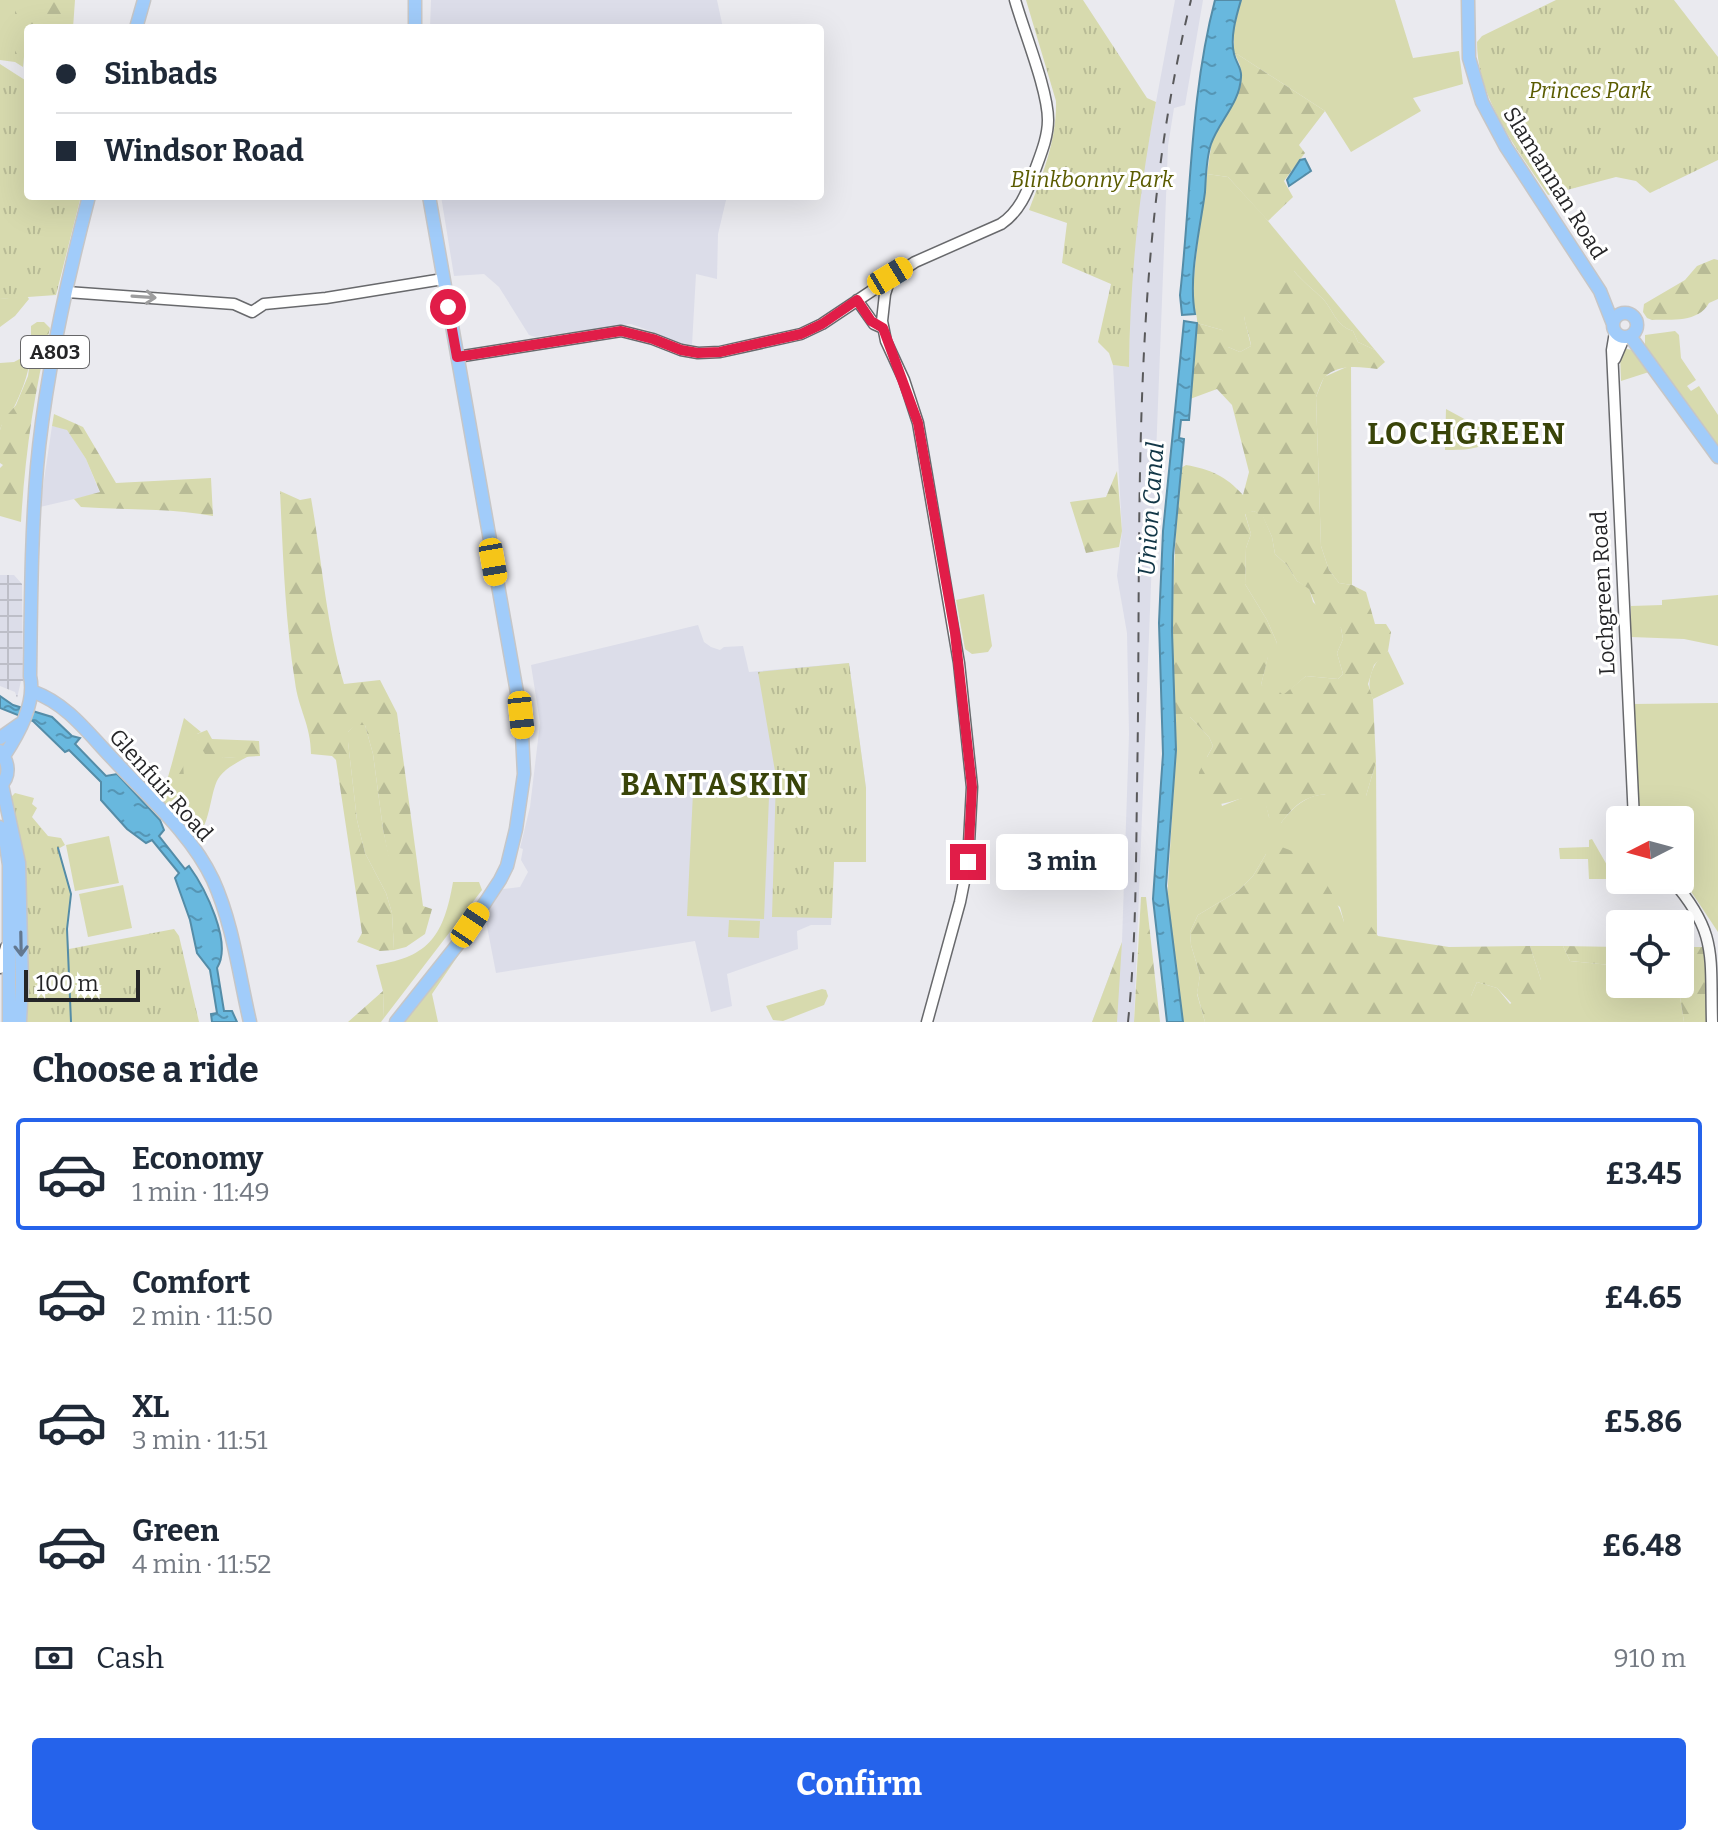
<!DOCTYPE html>
<html lang="en">
<head>
<meta charset="utf-8">
<style>
  :root { --surface:#fff; --page:#f2f2f3; --text:#1f2937; --muted:#747a83; --line:#e0e1e3; --accent:#2563eb }
  body { margin:0; font-family:Bitter,serif; background:var(--page); color:var(--text); height:100vh; display:flex; flex-direction:column; font-size:30px; white-space:nowrap }
  * { box-sizing:border-box; margin:0 }
  p { font-size:26px; color:var(--muted) }
  .icon { flex:none; width:44px; height:44px; fill:none; stroke:currentColor; stroke-width:2; stroke-linecap:round; stroke-linejoin:round }
  .map { position:relative; height:1022px; overflow:hidden }
  .drawer { display:flex; flex-direction:column; background:var(--surface); flex:1 }
  .drawer>* { flex:none }
  .banner { position:absolute; left:24px; top:24px; width:800px; height:176px; border-radius:8px; box-shadow:0 8px 32px #0002; display:grid; align-content:center; height:176px; padding:0 32px; background:var(--surface) }
  .needle { width:52px; rotate:264deg }
  .fabs { position:absolute; left:1606px; top:806px; display:grid; gap:16px }
  .fabs a { display:grid; place-items:center; width:88px; height:88px; border-radius:8px; background:var(--surface); box-shadow:0 8px 32px #0002; font-size:40px }
  .scale { position:absolute; left:24px; bottom:20px; width:116px; box-sizing:border-box; padding-left:8px; border:4px solid #252527; border-top:0; font-size:22px; line-height:28px; white-space:nowrap; color:#252527; -webkit-text-stroke:6px #fff; paint-order:stroke }
  .end { position:absolute; width:36px; height:36px; margin:-18px; border:10px solid #e11d48; background:#fff; box-shadow:0 0 0 4px #fff }
  .from { border-radius:50% }
  .bubble { position:absolute; height:56px; border-radius:8px; background:var(--surface); box-shadow:0 8px 32px #0002; font-size:26px; font-weight:700; line-height:56px; text-align:center }
  .car { position:absolute; width:24px; height:48px; margin:-24px -12px; border-radius:10px; box-shadow:0 0 6px 2px #0007; background:linear-gradient(#f5c518 24%,#345 0 40%,#f5c518 0 76%,#345 0 86%,#f5c518 0) }
  .banner b { display:flex; align-items:center; gap:28px; height:76px; font-size:30px }
  .banner b+b { border-top:2px solid var(--line) }
  .banner i { width:20px; height:20px; background:var(--text) }
  ul { padding:0; list-style:none }
  li { display:flex; align-items:center; gap:24px; height:112px; margin:0 16px 12px; padding:0 16px; border:4px solid transparent; border-radius:8px }
  li div { flex:1 }
  li b { display:block; font-size:30px }
  li em { font-style:normal; font-weight:700 }
  li.on { border-color:var(--accent) }
  li>.icon { width:72px; height:72px; stroke-width:1.5 }
  h2 { padding:0 32px; font-size:36px; line-height:96px }
  .pay { display:flex; align-items:center; gap:20px; height:88px; padding:0 32px; font-size:30px }
  .pay p { margin-inline-start:auto }
  .action { display:flex; gap:16px; margin-top:auto; padding:16px 32px }
  .action a { flex:1; height:92px; border-radius:8px; background:var(--accent); color:#fff; font-size:32px; font-weight:700; line-height:92px; text-align:center }
  .map>svg:first-child { display:block }
  .built { fill:#dcdde9 }
  .industrial { fill:url(#industrial-grid) }
  .grass { fill:#d7daae }
  .forest { fill:url(#forest-firs); fill-rule:evenodd }
  .park { fill:url(#park-tufts) }
  .water { fill:url(#water-ripples); stroke:#548ca7; stroke-width:2 }
  .lines { fill:none; stroke-linecap:round; stroke-linejoin:round }
  .stream { stroke:#548ca7; stroke-width:2 }
  .minor-casing { stroke:#68696c; stroke-width:13 }
  .major-casing { stroke:#c6c6c7; stroke-width:15 }
  .minor { stroke:#fff; stroke-width:10 }
  .major { stroke:#a1ccfa; stroke-width:12 }
  .rail { stroke:#59595b; stroke-width:2; stroke-dasharray:10 10; stroke-linecap:butt }
  .oneway { stroke:#9d9d9e }
  .oneway2 { stroke:#637890 }
  .route { stroke:#e11d48; stroke-width:10 }
  .labels { text-anchor:middle; dominant-baseline:central; stroke-width:6; stroke-linejoin:round; paint-order:stroke }
  .shield { fill:#fff; stroke:#666668; stroke-width:2 }
  .shield-label { font-size:20px; font-weight:bold; fill:#252527 }
  .park-label { font-size:22px; font-style:italic; fill:#5b5c01; stroke:#fff }
  .street-label { font-size:22px; fill:#252527; stroke:#fff }
  .water-label { font-size:24px; font-style:italic; fill:#113646; stroke:#fff }
  .district-label { font-size:30px; font-weight:bold; letter-spacing:2px; fill:#394409; stroke:#fff }
</style>
</head>
<body>
<div class="map">
<svg width="1718" height="1022" viewBox="0 0 1718 1022">
  <defs>
    <pattern id="industrial-grid" width="8" height="8" patternUnits="userSpaceOnUse" patternTransform="scale(2)"><rect width="8" height="8" fill="#dcdde9"/><path d="M0 4h8M4 0v8" fill="none" stroke="#bdbec8"/></pattern>
    <pattern id="forest-firs" width="22" height="20" patternUnits="userSpaceOnUse" patternTransform="scale(2)"><rect width="22" height="20" fill="#d7daae"/><path d="M5 1l3.5 6h-7zM16 11l3.5 6h-7z" fill="#b8bb96"/></pattern>
    <pattern id="park-tufts" width="24" height="20" patternUnits="userSpaceOnUse" patternTransform="scale(2)"><rect width="24" height="20" fill="#d7daae"/><path d="M3 7l-1-3M5 7V3M7 7l1-3M15 17l-1-3M17 17v-4M19 17l1-3" fill="none" stroke="#b8bb96"/></pattern>
    <pattern id="water-ripples" width="26" height="14" patternUnits="userSpaceOnUse" patternTransform="scale(2)"><rect width="26" height="14" fill="#68b8de"/><path d="M2 4q2-2 4 0t4 0M15 11q2-2 4 0t4 0" fill="none" stroke="#5595b4"/></pattern>
  </defs>
  <rect width="100%" height="100%" fill="#eaeaef"/>
  <path class="built" d="M 431,0 L 717,0 L 723,28 L 430,28 Z
    M 1175,0 L 1203,0 L 1185,105 L 1174,108 L 1168,146 L 1134,1022 L 1092,1022 L 1122,942 L 1129,734 L 1127,633 L 1117,576 L 1122,531 L 1113,365 L 1129,367 L 1130,299 L 1139,193 Z
    M 441,196 L 727,196 L 718,234 L 717,279 L 696,274 L 692,345 L 667,342 L 653,332 L 631,324 L 535,337 L 529,335 L 499,287 L 484,274 L 454,276 Z
    M 52,426 L 67,429 L 86,459 L 100,493 L 40,507 Z
    M 698,625 L 704,642 L 711,647 L 720,650 L 724,647 L 743,646 L 749,672 L 849,663 L 866,788 L 866,862 L 834,862 L 831,925 L 811,925 L 797,931 L 798,949 L 727,974 L 732,1006 L 711,1012 L 695,941 L 496,973 L 485,916 L 503,889 L 520,887 L 528,872 L 521,860 L 523,849 L 520,848 L 530,807 L 540,723 L 531,665 Z"/>
  <path class="industrial" d="M 0,575 L 14,575 L 22,584 L 23,681 L 21,681 L 17,698 L 15,692 L 0,686 Z"/>
  <path class="grass" d="M 0,0 L 15,0 L 15,62 L 0,60 Z
    M 1241,0 L 1395,0 L 1413,58 L 1459,51 L 1463,84 L 1413,98 L 1421,111 L 1351,152 L 1325,111 L 1234,52 L 1234,29 Z
    M 1207,174 L 1228,177 L 1263,215 L 1375,350 L 1358,342 L 1353,331 C 1335,325 1334,311 1323,299 C 1313,289 1303,282 1294,271 L 1244,317 L 1251,346 L 1240,352 L 1228,347 L 1222,330 L 1197,323 C 1198,315 1193,308 1193,299 C 1194,257 1202,216 1207,174 Z
    M 1675,331 L 1679,335 L 1681,358 L 1696,380 L 1687,386 L 1691,391 L 1699,386 L 1718,415 L 1718,448 L 1645,345 L 1645,335 Z
    M 1623,348 L 1632,350 L 1649,372 L 1621,381 L 1620,354 Z
    M 31,353 C 29,371 24,386 16,403 C 12,413 3,418 0,430 L 0,363 L 14,362 Z
    M 1351,365 L 1352,585 L 1339,583 L 1329,570 L 1321,546 L 1316,397 L 1324,377 Z
    M 1446,409 L 1470,422 L 1500,430 C 1489,450 1466,450 1445,450 Z
    M 1254,511 L 1263,516 L 1272,537 L 1275,554 L 1287,565 L 1297,581 L 1309,588 L 1313,602 L 1341,628 L 1343,639 L 1337,653 L 1343,674 L 1338,679 L 1306,676 L 1283,696 L 1261,685 L 1268,656 L 1277,643 L 1267,620 L 1245,584 L 1246,548 L 1251,534 L 1245,513 Z
    M 984,594 L 992,646 L 988,652 L 972,654 L 965,649 L 956,600 Z
    M 1718,595 L 1718,646 L 1684,639 L 1631,637 L 1631,606 L 1662,605 L 1662,600 Z
    M 1388,651 L 1404,684 L 1373,699 C 1364,682 1373,661 1388,651 Z
    M 1718,703 L 1718,932 L 1690,890 L 1680,880 L 1680,820 L 1638,820 L 1633,704 Z
    M 1184,717 L 1190,717 L 1209,737 L 1213,746 L 1207,757 L 1222,806 L 1249,795 L 1264,795 L 1269,817 L 1281,823 C 1309,787 1324,794 1366,796 L 1376,762 L 1377,936 L 1372,930 L 1344,922 L 1340,907 L 1266,854 L 1253,876 L 1238,891 L 1198,915 L 1190,932 L 1191,945 L 1200,975 L 1197,994 L 1205,1022 L 1183,1022 L 1167,901 L 1176,750 L 1175,722 Z
    M 184,718 L 201,732 L 197,734 L 197,740 L 223,758 L 249,756 C 238,762 225,768 218,779 C 207,797 210,865 174,815 L 185,792 L 172,763 Z
    M 355,725 L 365,725 L 373,754 L 383,829 L 407,939 L 406,947 L 394,950 L 392,913 L 386,893 L 365,853 L 357,820 L 348,742 L 348,732 Z
    M 693,793 L 769,797 L 764,919 L 687,916 Z
    M 109,836 L 119,883 L 75,891 L 66,845 Z
    M 1592,839 L 1615,879 L 1589,879 L 1588,859 L 1560,859 L 1559,848 L 1589,847 L 1589,840 Z
    M 453,882 L 479,882 L 482,890 L 384,1018 L 383,991 L 376,965 C 430,957 444,934 453,882 Z
    M 123,885 L 132,928 L 88,937 L 79,894 Z
    M 485,916 L 432,994 L 438,1022 L 402,1022 Z
    M 729,920 L 760,921 L 759,938 L 728,937 Z
    M 1530,946 L 1563,946 L 1570,961 L 1620,966 L 1620,984 L 1678,984 L 1684,1022 L 1471,1022 L 1471,996 L 1477,982 L 1497,988 L 1510,1004 L 1541,980 Z
    M 822,989 L 826,990 L 828,996 L 824,1005 L 783,1021 L 773,1020 L 766,1006 Z"/>
  <path class="forest" d="M 15,0 L 75,0 L 73,28 L 28,28 L 28,47 L 25,47 L 23,67 L 15,62 Z
    M 1234,52 L 1325,111 L 1299,145 L 1305,153 L 1284,181 L 1293,197 L 1268,221 L 1228,177 L 1207,174 L 1212,141 L 1236,98 L 1241,77 L 1240,65 Z
    M 1714,259 L 1718,260 L 1718,299 L 1709,303 C 1698,323 1672,319 1652,320 L 1647,318 L 1643,312 L 1644,304 L 1685,280 L 1697,266 Z
    M 1286,270 L 1294,271 C 1303,282 1313,289 1323,299 C 1334,311 1335,325 1353,331 L 1358,342 L 1375,350 L 1385,362 L 1377,369 C 1360,367 1338,363 1324,378 C 1321,382 1318,392 1316,397 L 1321,546 L 1329,570 L 1339,583 L 1352,585 L 1366,592 L 1375,624 L 1386,624 L 1391,632 L 1388,651 L 1374,665 L 1368,684 L 1373,699 L 1376,762 L 1366,796 L 1351,803 L 1330,800 L 1325,794 C 1303,797 1294,806 1281,823 L 1274,823 L 1269,817 L 1263,795 C 1243,795 1227,806 1207,805 L 1198,793 L 1199,772 L 1213,746 L 1209,737 L 1190,717 L 1175,722 C 1170,636 1173,553 1181,468 L 1186,465 C 1210,469 1226,476 1243,495 L 1249,472 L 1232,405 L 1217,389 L 1190,399 L 1197,323 L 1222,330 L 1228,339 L 1228,347 L 1240,352 L 1251,346 C 1250,335 1244,324 1244,314 C 1242,290 1266,277 1286,270 ZM 1254,511 L 1263,517 L 1272,537 L 1275,554 L 1287,565 L 1297,581 L 1309,589 L 1322,620 L 1341,628 L 1343,639 L 1337,653 L 1343,674 L 1338,679 L 1306,676 L 1283,695 L 1274,687 L 1261,685 L 1268,657 L 1274,656 L 1277,643 L 1267,620 L 1245,584 L 1246,548 L 1251,534 L 1245,514 Z
    M 27,296 L 29,299 L 15,316 L 0,327 L 0,299 Z
    M 37,322 L 44,322 L 50,328 C 34,392 25,455 21,522 L 0,516 L 0,468 L 3,465 L 0,463 L 0,430 L 3,420 L 16,405 L 28,376 L 31,353 L 31,326 Z
    M 54,414 L 83,427 L 116,483 L 211,478 L 213,516 C 169,508 125,510 81,507 L 74,499 L 100,492 L 86,459 L 67,430 L 52,426 Z
    M 1117,471 L 1122,531 L 1119,547 L 1086,553 L 1070,502 L 1106,497 Z
    M 280,491 L 300,500 L 311,498 C 322,560 326,624 344,684 L 380,680 L 397,713 L 423,906 L 432,909 L 425,934 L 406,947 L 383,829 L 373,754 L 365,725 L 356,725 L 348,732 L 348,742 L 357,820 L 365,853 L 386,893 L 392,913 L 394,950 L 380,951 L 357,942 L 362,933 L 336,760 L 332,756 L 311,754 C 311,725 298,708 295,682 C 285,619 283,555 280,491 Z
    M 207,730 L 212,739 L 259,741 L 260,756 L 223,758 L 205,754 L 195,737 L 197,734 Z
    M 178,760 L 183,763 L 185,792 L 174,815 L 156,792 L 156,780 L 166,784 L 172,763 Z
    M 1276,846 C 1310,851 1335,891 1344,922 L 1367,921 L 1378,936 L 1449,947 L 1530,946 L 1541,980 L 1541,1001 L 1533,1010 L 1519,1011 L 1497,988 L 1477,982 L 1471,996 L 1471,1022 L 1205,1022 L 1197,993 L 1200,975 L 1191,945 L 1190,932 L 1198,915 L 1238,891 L 1253,876 L 1266,854 Z
    M 1141,897 L 1146,897 L 1160,1022 L 1134,1022 Z
    M 1122,942 L 1117,1022 L 1092,1022 Z
    M 1563,946 L 1620,947 L 1620,966 L 1570,961 Z
    M 1680,947 L 1705,947 L 1709,1022 L 1684,1022 L 1678,984 Z
    M 383,991 L 384,1018 L 381,1022 L 348,1022 Z"/>
  <path class="park" d="M 1026,0 L 1083,0 L 1147,98 L 1156,102 C 1139,191 1130,278 1129,367 L 1113,365 L 1109,353 L 1098,342 L 1111,284 L 1062,263 L 1067,223 L 1029,210 C 1043,174 1057,139 1056,101 Z
    M 1556,0 L 1674,0 L 1718,57 L 1718,160 L 1650,193 L 1636,181 L 1616,177 L 1548,195 C 1518,150 1477,99 1477,42 L 1482,36 Z
    M 0,64 L 28,82 L 28,196 L 81,196 L 56,295 L 0,299 Z
    M 849,663 L 866,788 L 866,862 L 834,862 L 832,918 L 772,917 L 776,777 L 758,672 Z
    M 15,793 L 34,798 L 32,804 L 37,808 L 32,817 L 48,836 L 61,838 L 65,845 L 58,849 L 71,894 L 67,929 L 69,949 L 174,929 L 179,936 L 199,1022 L 27,1022 L 29,974 L 25,864 L 11,810 L 10,798 Z"/>
  <path class="water" d="M 1215,0 L 1241,0 C 1236,17 1230,37 1234,54 C 1236,63 1242,68 1241,77 C 1240,103 1219,121 1211,144 C 1206,159 1206,176 1205,192 C 1200,230 1188,277 1195,314 L 1182,315 L 1180,295 C 1191,198 1190,95 1215,0 Z
    M 1305,159 L 1311,171 L 1289,186 L 1287,180 L 1300,160 Z
    M 1184,321 L 1197,323 L 1189,420 L 1181,420 L 1179,438 L 1184,439 L 1173,556 L 1172,631 L 1176,750 L 1166,886 L 1183,1022 L 1167,1022 L 1153,899 L 1163,754 L 1159,623 L 1163,531 Z
    M 0,696 L 13,705 L 52,717 L 72,736 L 80,738 L 75,744 L 106,776 L 117,774 L 160,820 L 164,830 L 159,836 L 185,869 L 189,866 C 205,888 233,943 217,968 L 224,1011 L 232,1011 L 237,1022 L 212,1022 L 211,1014 L 217,1013 L 210,970 L 197,953 L 190,920 L 175,878 L 179,873 L 152,840 L 146,843 L 127,829 L 101,800 L 101,782 L 69,750 L 65,752 L 33,721 L 0,708 Z"/>
  <g class="lines">
    <path class="stream" d="M 58,848 L 71,894 L 67,929 L 71,1022"/>
    <g class="minor-casing">
      <path id="minor" d="M 890,278 L 885,294 L 882,321 L 886,341 L 904,380 L 918,423 L 959,663 L 972,787 L 968,862 L 960,902 L 927,1022
        M 67,292 L 234,304 L 252,312 L 264,304 L 326,298 L 443,279
        M 857,300 L 874,324 L 883,328
        M 1615,332 L 1612,350 L 1634,820
        M 457,357 L 621,331 L 653,339 L 681,350 L 698,353 L 720,352 L 801,334 L 822,324 L 915,262 L 1001,224 C 1019,212 1027,193 1034,173 C 1040,156 1048,138 1048,120 C 1048,90 1024,32 1015,0
        M 1615,359 L 1624,338
        M 1672,880 C 1718,933 1710,955 1712,1022
        M 0,968 L 6,947"/>
    </g>
    <g class="major-casing">
      <path id="major" d="M 1468,0 L 1469,58 L 1482,102 L 1506,147 L 1600,291 L 1613,324
        M 136,28 L 144,0
        M 415,28 L 415,0
        M1613 325a12 12 0 1 1 24 0a12 12 0 1 1-24 0Z
        M 1630,336 L 1718,457
        M 34,692 C 67,704 88,733 112,758 C 147,796 191,833 213,880 C 233,924 239,975 250,1022
        M 0,738 L 20,724
        M 0,751 C 9,762 11,776 0,786
        M 4,756 C 19,733 36,703 30,676 C 31,606 31,537 37,467 C 45,377 66,284 89,196
        M 2,785 L 19,863 L 22,983 L 20,1022
        M 0,827 L 5,838 L 9,865 L 9,1022
        M 396,1022 L 458,944 L 500,880 L 507,866 L 516,829 L 524,774 L 521,715 L 429,196"/>
    </g>
    <use href="#minor" class="minor"/>
    <use href="#major" class="major"/>
    <path class="rail" d="M 1128,1022 C 1136,944 1136,865 1137,787 C 1142,525 1128,256 1191,0"/>
  </g>
  <defs><path id="oneway-shaft" d="M-6 0H5M1.5-3L5.5 0L1.5 3" fill="none" stroke-width="1.6" stroke-linecap="round" stroke-linejoin="round" transform="scale(2)"/></defs>
  <use class="oneway" href="#oneway-shaft" transform="translate(144 297) rotate(4)"/>
  <use class="oneway2" href="#oneway-shaft" transform="translate(21 944) rotate(89)"/>
  <g class="lines">
    <path class="route" d="M 448,307 L 457,357 L 621,331 L 653,339 L 681,350 L 698,353 L 720,352 L 801,334 L 822,324 L 857,300 L 871,321 L 883,328 L 918,423 L 955,633 L 972,787 L 968,862"/>
  </g>
  <g class="labels">
    <rect class="shield" x="21" y="336" width="68" height="32" rx="6"/>
    <g class="shield-label">
      <text x="55" y="352">A803</text>
    </g>
    <g class="park-label">
      <text x="1590" y="90">Princes Park</text>
      <text x="1092" y="179">Blinkbonny Park</text>
    </g>
    <g class="street-label">
      <text transform="translate(1555 183) rotate(58)">Slamannan Road</text>
      <text transform="translate(1603 593) rotate(-93)">Lochgreen Road</text>
      <text transform="translate(161 785) rotate(48)">Glenfuir Road</text>
    </g>
    <g class="water-label">
      <text transform="translate(1151 509) rotate(-86)">Union Canal</text>
    </g>
    <g class="district-label">
      <text x="1467" y="434">LOCHGREEN</text>
      <text x="715" y="785">BANTASKIN</text>
    </g>
  </g>
</svg>
<div class="fabs">
<a><svg class="needle" viewBox="-14 -14 28 28"><path d="M0-13l5 13h-10z" fill="#e53935"/><path d="M0 13l5-13h-10z" fill="#747a83"/></svg></a>
<a><svg class="icon" aria-label="locate" viewBox="0 0 24 24"><circle cx="12" cy="12" r="6"/><path d="M12 2v4M12 18v4M2 12h4M18 12h4"/></svg></a>
</div>
<div class="scale">100 m</div>
<i class="end from" style="left:448px;top:307px"></i>
<i class="end" style="left:968px;top:862px"></i>
<div class="bubble" style="left:996px;top:834px;width:132px">3 min</div>
<i class="car" style="left:890px;top:276px;rotate:59deg"></i>
<i class="car" style="left:493px;top:562px;rotate:170deg"></i>
<i class="car" style="left:521px;top:715px;rotate:174deg"></i>
<i class="car" style="left:470px;top:925px;rotate:34deg"></i>
<div class="banner">
<b><i class="from"></i>Sinbads</b>
<b><i></i>Windsor Road</b>
</div>
</div>
<section class="drawer">
<h2>Choose a ride</h2>
<ul>
<li class="on"><svg class="icon" aria-label="car" viewBox="0 0 24 24"><path d="M5 17H2v-5l4-1 3-4h7l3 4 3 1v5h-3M9 17h6M6 11h13"/><circle cx="7" cy="17" r="2"/><circle cx="17" cy="17" r="2"/></svg><div><b>Economy</b><p>1 min · 11:49</p></div><em>£3.45</em></li>
<li><svg class="icon" aria-label="car" viewBox="0 0 24 24"><path d="M5 17H2v-5l4-1 3-4h7l3 4 3 1v5h-3M9 17h6M6 11h13"/><circle cx="7" cy="17" r="2"/><circle cx="17" cy="17" r="2"/></svg><div><b>Comfort</b><p>2 min · 11:50</p></div><em>£4.65</em></li>
<li><svg class="icon" aria-label="car" viewBox="0 0 24 24"><path d="M5 17H2v-5l4-1 3-4h7l3 4 3 1v5h-3M9 17h6M6 11h13"/><circle cx="7" cy="17" r="2"/><circle cx="17" cy="17" r="2"/></svg><div><b>XL</b><p>3 min · 11:51</p></div><em>£5.86</em></li>
<li><svg class="icon" aria-label="car" viewBox="0 0 24 24"><path d="M5 17H2v-5l4-1 3-4h7l3 4 3 1v5h-3M9 17h6M6 11h13"/><circle cx="7" cy="17" r="2"/><circle cx="17" cy="17" r="2"/></svg><div><b>Green</b><p>4 min · 11:52</p></div><em>£6.48</em></li>
</ul>
<div class="pay"><svg class="icon" aria-label="cash" viewBox="0 0 24 24"><path d="M3 7h18v10H3z"/><circle cx="12" cy="12" r="2"/></svg>Cash<p>910 m</p></div>
<div class="action"><a>Confirm</a></div>
</section>
</body>
</html>
